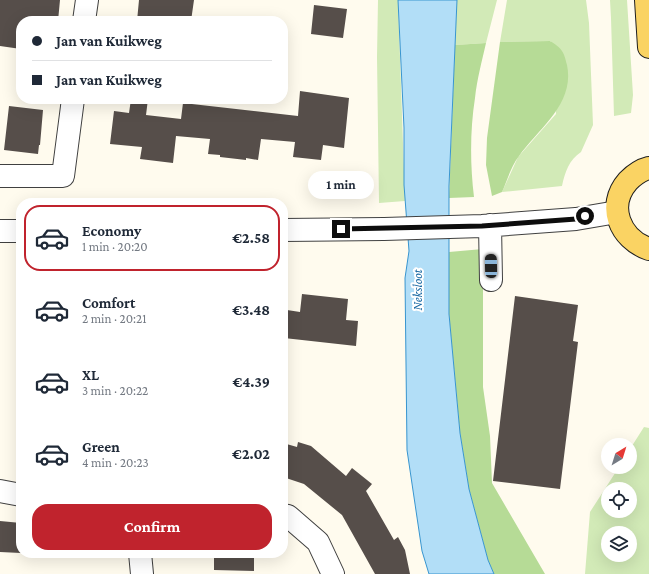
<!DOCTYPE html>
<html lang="en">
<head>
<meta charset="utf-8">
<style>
  :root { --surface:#fff; --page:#f2f2f3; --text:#1f2937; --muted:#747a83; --line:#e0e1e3; --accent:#c0232d }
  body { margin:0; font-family:"Crimson Pro",serif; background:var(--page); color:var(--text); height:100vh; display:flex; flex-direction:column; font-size:15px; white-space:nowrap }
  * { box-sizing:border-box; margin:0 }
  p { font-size:13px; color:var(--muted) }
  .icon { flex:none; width:22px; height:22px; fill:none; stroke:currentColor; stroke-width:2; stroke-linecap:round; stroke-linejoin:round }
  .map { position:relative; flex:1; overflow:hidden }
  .drawer { position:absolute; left:16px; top:198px; width:272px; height:360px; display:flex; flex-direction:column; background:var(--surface); border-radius:16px; box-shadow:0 4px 16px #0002 }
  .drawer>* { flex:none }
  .hud { position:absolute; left:16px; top:16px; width:272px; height:88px; border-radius:16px; box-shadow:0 4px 16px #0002; display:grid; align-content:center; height:88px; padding:0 16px; background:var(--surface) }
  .needle { width:26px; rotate:38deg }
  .buttons { position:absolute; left:601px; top:438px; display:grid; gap:8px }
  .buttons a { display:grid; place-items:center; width:36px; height:36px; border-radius:50%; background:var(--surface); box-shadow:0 4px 16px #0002; font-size:20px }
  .end { position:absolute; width:18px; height:18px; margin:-9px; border:5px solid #0d0d0d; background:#fff; box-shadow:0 0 0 2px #fff }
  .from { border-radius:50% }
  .bubble { position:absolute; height:28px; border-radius:14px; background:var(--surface); box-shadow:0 4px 16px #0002; font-size:13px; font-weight:700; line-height:28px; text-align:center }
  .car { position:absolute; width:12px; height:24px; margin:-12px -6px; border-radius:5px; box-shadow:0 0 3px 1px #0007; background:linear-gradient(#222 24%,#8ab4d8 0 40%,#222 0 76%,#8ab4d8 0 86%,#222 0) }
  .hud b { display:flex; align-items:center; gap:14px; height:38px; font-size:15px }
  .hud b+b { border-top:1px solid var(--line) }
  .hud i { width:10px; height:10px; background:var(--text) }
  ul { padding:7px 0 0; list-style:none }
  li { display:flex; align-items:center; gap:12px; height:66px; margin:0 8px 6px; padding:0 8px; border:2px solid transparent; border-radius:16px }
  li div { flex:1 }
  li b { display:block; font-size:15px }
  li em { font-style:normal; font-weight:700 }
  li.on { border-color:var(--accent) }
  li>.icon { width:36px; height:36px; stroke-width:1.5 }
  .cta { display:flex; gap:8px; margin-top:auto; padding:8px 16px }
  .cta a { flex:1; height:46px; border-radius:16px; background:var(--accent); color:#fff; font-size:16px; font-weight:700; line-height:46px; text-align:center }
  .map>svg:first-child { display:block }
  .green { fill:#d2eab7; fill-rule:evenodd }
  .forest { fill:#b6db96 }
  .water { fill:#b2def7; stroke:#3895cf }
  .building { fill:#564e4a }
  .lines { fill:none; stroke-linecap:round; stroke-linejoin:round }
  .minor-casing { stroke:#404040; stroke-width:24 }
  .major-casing { stroke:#1e1e1e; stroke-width:24 }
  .minor { stroke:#fff; stroke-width:22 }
  .major { stroke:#fad363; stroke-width:22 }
  .route { stroke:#0d0d0d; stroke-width:5 }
  .labels { text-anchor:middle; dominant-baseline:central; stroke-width:4; stroke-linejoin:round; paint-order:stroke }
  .water-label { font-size:13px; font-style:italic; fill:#1566a1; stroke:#fff }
</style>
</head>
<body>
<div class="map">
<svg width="649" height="574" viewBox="0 0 649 574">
  <rect width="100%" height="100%" fill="#fffbee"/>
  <path class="green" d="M 378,0 L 398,0 L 405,201 L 379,203 L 377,57 Z
    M 457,0 L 497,0 L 486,43 L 455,45 Z
    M 507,0 L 586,0 L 589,23 L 593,125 L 581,152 C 569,160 565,172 562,186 L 502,192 L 518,157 L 556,114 L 551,41 L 500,42 Z
    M 610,0 L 627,0 L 633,95 L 631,113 L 614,116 L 611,18 Z
    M 644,427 L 649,428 L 649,574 L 585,574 L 590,512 L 619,467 L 630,467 L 630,449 ZM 608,489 L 630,489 L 630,511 L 608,511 ZM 608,533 L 630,533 L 630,555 L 608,555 Z"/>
  <path class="forest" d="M 550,41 C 562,48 564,52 567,65 C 575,104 539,128 519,156 C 511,166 507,181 502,192 L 492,196 L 486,165 L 487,138 L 500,42 Z
    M 486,43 C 482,61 477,79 475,98 C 470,130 470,164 474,197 L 449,198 L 455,45 Z
    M 483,249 L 483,387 L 490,436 L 492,483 L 545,574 L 494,574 L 488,560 L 469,489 L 460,433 L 449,314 L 449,252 Z"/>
  <path class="water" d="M 398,0 L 457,0 L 449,186 L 449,314 L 460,433 L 469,489 L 488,560 L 494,574 L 429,574 L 422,551 L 407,450 L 405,278 L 409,251 L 404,185 L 404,128 Z"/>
  <path class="building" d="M 0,0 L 60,0 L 58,21 L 21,21 L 21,49 L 0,46 Z
    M 139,0 L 194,0 L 191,21 L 137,21 Z
    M 314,5 L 347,9 L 343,38 L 311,34 Z
    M 300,91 L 349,98 L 344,148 L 323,145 L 321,160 L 293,157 L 295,142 L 261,139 L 258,160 L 246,158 L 246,160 L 220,157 L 220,155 L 208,154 L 210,139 L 176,136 L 173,163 L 140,159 L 142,147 L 110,144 L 114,111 L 129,113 L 131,99 L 148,99 L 146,115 L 181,119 L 183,103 L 298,116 Z
    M 9,106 L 43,110 L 40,145 L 39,145 L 38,154 L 4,150 Z
    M 302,294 L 348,299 L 346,320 L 358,321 L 356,346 L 284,338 L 287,310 L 300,312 Z
    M 515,296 L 578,305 L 573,341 L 578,342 L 560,489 L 493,481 Z
    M 298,442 L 311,446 L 346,476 L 352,468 L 372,484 L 366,491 L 394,540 L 398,537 L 405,550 L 410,574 L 375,574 L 342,515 L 304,484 L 283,477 L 283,443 L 297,447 Z
    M 0,521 L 21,523 L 21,553 L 0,552 Z
    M 214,553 L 254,553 L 254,571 L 214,570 Z"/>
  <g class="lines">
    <g class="minor-casing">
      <path id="minor" d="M 84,21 L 87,0
        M 0,176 L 63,176 L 73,99
        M 490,225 L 491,280
        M 283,230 L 384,229 L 482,226 L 576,219 L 617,212
        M 0,231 L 21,231
        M 0,491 L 21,495
        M 283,515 L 288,516 L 318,542 L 333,574
        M 140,553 L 142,574"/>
    </g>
    <g class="major-casing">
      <path id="major" d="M 646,0 L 649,47
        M 649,168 C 641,170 634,175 628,181 C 606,206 620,239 649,249"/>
    </g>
    <use href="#minor" class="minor"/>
    <use href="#major" class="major"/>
  </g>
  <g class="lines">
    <path class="route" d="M 341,229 L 482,226 L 576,219 L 585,216"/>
  </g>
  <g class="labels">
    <g class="water-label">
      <text transform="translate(417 290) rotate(-90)">Neksloot</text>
    </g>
  </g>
</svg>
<div class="buttons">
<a><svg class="needle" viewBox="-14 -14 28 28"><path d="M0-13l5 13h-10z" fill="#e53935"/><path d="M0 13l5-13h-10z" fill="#747a83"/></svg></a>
<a><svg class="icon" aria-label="locate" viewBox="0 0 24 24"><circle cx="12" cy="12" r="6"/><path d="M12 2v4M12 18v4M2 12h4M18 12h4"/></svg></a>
<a><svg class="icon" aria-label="layers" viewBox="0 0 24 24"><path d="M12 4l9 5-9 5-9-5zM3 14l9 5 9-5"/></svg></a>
</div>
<i class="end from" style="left:585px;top:216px"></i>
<i class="end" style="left:341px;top:229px"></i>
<div class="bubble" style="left:308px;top:171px;width:66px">1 min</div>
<i class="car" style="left:491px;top:266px;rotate:359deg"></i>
<div class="hud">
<b><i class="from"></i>Jan van Kuikweg</b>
<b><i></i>Jan van Kuikweg</b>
</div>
<section class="drawer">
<ul>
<li class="on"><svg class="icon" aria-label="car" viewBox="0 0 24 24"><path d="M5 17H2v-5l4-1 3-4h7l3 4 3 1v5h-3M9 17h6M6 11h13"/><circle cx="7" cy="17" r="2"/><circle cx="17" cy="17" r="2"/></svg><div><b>Economy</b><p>1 min · 20:20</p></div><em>€2.58</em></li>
<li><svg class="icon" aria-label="car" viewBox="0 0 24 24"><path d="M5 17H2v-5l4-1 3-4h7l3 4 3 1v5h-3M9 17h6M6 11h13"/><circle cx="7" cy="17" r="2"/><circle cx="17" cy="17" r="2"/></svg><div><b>Comfort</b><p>2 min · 20:21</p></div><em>€3.48</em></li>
<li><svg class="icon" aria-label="car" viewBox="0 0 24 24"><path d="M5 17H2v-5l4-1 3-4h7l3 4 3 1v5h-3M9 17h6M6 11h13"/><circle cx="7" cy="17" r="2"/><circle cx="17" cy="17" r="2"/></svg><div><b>XL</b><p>3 min · 20:22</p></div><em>€4.39</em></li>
<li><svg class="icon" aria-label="car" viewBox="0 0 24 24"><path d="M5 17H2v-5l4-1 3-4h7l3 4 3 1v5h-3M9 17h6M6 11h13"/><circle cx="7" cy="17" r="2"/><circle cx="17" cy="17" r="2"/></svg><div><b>Green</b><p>4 min · 20:23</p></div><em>€2.02</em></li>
</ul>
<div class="cta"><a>Confirm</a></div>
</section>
</div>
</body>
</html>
